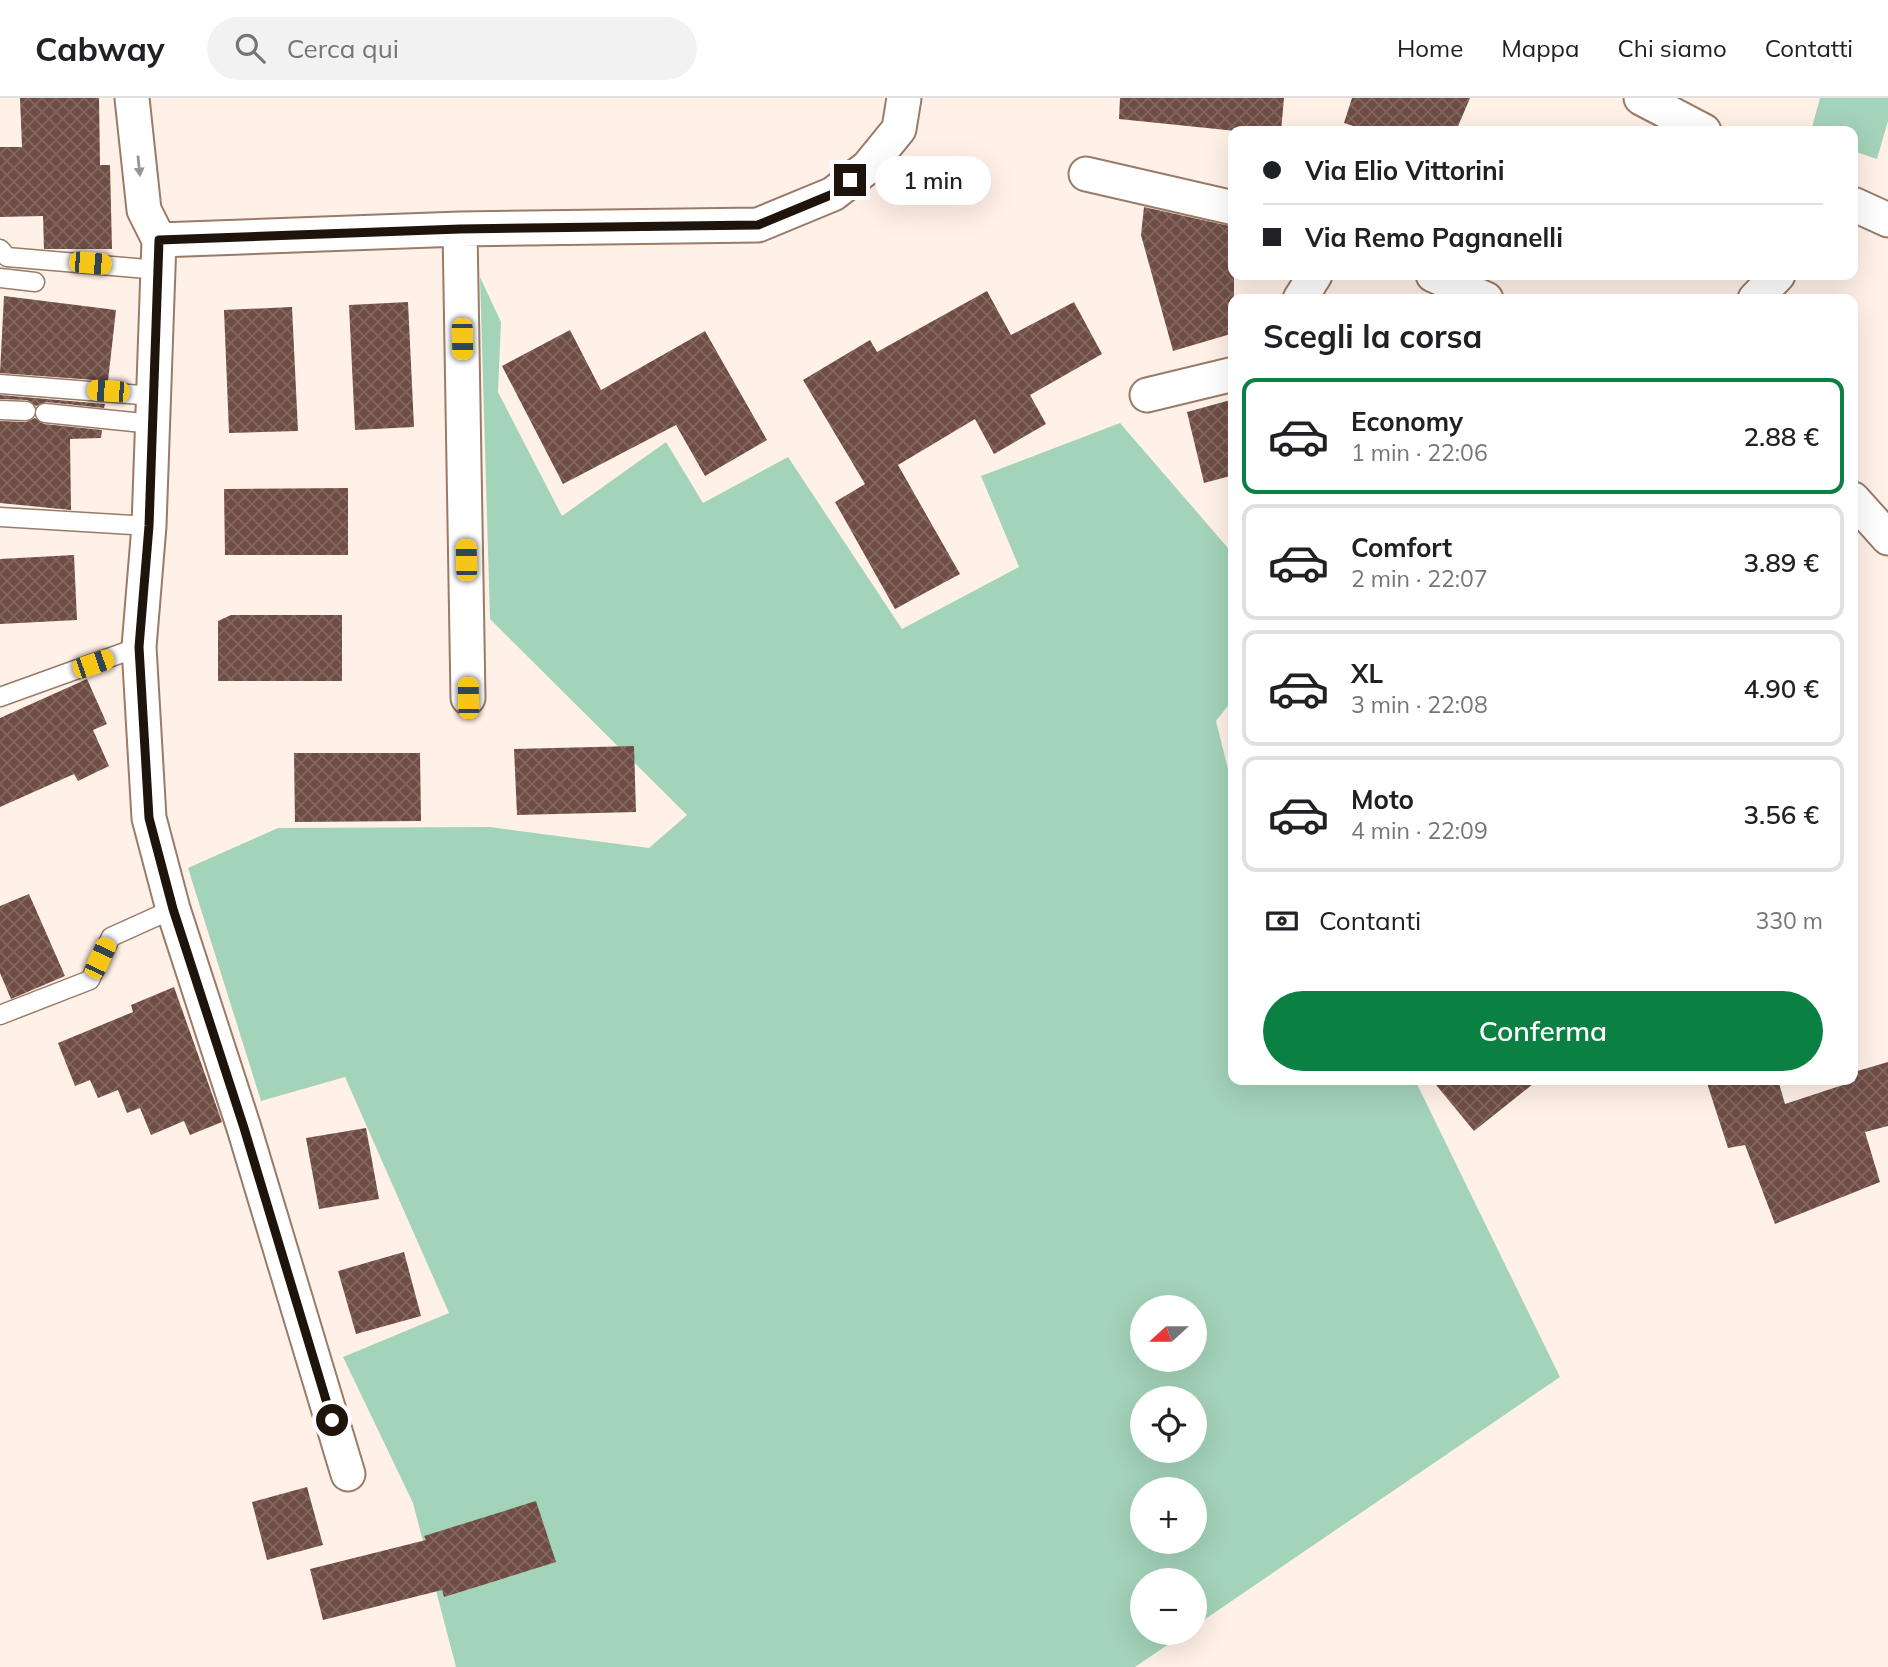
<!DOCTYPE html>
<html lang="it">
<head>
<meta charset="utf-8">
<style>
  :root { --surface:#fff; --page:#f2f2f2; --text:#202124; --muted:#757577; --line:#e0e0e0; --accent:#0b8043 }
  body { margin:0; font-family:Mulish,sans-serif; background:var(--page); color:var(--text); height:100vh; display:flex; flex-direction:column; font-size:26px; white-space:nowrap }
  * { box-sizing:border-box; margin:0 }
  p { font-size:23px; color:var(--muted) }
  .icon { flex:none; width:38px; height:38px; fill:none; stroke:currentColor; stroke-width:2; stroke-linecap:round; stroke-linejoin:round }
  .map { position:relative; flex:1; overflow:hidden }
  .drawer { position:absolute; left:1228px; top:196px; width:630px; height:791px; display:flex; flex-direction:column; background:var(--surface); border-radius:14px; box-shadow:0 7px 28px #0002 }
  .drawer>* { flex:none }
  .top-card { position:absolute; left:1228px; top:28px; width:630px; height:154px; border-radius:14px; box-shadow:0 7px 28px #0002; display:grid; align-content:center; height:154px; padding:0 35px; background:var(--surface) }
  .needle { width:46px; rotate:249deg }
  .controls { position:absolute; left:1130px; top:1197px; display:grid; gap:14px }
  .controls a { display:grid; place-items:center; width:77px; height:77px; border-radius:50%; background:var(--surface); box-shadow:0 7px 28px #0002; font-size:35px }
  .end { position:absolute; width:32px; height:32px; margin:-16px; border:9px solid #1f140c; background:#fff; box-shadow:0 0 0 4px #fff }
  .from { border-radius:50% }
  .bubble { position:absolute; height:49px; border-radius:24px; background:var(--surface); box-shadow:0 7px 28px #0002; font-size:23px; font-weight:600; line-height:49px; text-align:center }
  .car { position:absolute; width:21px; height:42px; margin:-21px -10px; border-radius:9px; box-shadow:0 0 5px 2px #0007; background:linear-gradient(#f5c518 24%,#345 0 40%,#f5c518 0 76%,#345 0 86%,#f5c518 0) }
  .top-card b { display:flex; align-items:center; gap:24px; height:66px; font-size:26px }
  .top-card b+b { border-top:2px solid var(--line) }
  .top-card i { width:18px; height:18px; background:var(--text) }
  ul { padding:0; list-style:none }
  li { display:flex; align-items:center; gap:21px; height:116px; margin:0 14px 10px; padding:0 21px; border:4px solid var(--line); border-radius:14px }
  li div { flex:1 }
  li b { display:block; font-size:26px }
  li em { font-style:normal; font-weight:600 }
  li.selected { border-color:var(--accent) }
  li>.icon { width:63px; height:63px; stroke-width:1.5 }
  h2 { padding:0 35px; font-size:32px; line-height:84px }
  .pay { display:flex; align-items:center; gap:18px; height:77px; padding:0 35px; font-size:26px }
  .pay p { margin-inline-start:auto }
  .button { display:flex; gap:14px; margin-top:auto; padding:14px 35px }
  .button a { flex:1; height:80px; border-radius:42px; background:var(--accent); color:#fff; font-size:28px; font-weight:600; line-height:80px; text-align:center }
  header { display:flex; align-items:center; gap:42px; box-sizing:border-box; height:98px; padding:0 35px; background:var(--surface); border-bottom:2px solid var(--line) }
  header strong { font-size:33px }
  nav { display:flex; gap:38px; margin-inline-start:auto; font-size:24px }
  .search { width:490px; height:63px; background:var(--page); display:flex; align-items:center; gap:18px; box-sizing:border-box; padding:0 24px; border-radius:38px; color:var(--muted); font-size:26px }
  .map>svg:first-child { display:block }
  .green { fill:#a3d3b9; fill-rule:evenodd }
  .building { fill:url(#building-cross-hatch) }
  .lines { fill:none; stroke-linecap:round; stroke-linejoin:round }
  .service-casing { stroke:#997b67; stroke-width:21 }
  .minor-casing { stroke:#997b67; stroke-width:37 }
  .service { stroke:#fff; stroke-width:18 }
  .minor { stroke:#fff; stroke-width:33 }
  .oneway { fill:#9a9592 }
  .route { stroke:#1f140c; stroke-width:9 }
</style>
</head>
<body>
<header>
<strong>Cabway</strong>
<div class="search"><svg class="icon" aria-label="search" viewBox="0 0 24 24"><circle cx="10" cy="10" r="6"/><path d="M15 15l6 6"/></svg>Cerca qui</div>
<nav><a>Home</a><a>Mappa</a><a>Chi siamo</a><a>Contatti</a></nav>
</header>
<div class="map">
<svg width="1888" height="1569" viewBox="0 0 1888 1569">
  <defs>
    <pattern id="building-cross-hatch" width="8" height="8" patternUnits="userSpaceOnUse" patternTransform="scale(1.75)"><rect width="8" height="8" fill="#6f4d44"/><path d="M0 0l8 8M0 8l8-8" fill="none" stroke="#826860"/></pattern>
  </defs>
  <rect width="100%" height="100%" fill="#fff1e8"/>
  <path class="green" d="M 1820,0 L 1888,0 L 1888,23 L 1877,61 L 1853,53 L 1853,33 L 1811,33 Z
    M 480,179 L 501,224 L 498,294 L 562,418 L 666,344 L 703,405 L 788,359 L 902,531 L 1019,469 L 981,378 L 1120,325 L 1234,457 L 1234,600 L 1216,623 L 1234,695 L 1234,982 L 1415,982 L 1560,1279 L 1195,1528 L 1195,1482 L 1143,1482 L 1143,1535 L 1185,1535 L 1135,1569 L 456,1569 L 413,1405 L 343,1259 L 449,1215 L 345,979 L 261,1003 L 188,770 L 278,730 L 490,729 L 649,750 L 687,717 L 490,521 ZM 1143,1209 L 1195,1209 L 1195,1262 L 1143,1262 ZM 1143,1300 L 1195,1300 L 1195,1353 L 1143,1353 ZM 1143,1391 L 1195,1391 L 1195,1444 L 1143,1444 Z"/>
  <path class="building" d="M 20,0 L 99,0 L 100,67 L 110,67 L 112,151 L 44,151 L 43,118 L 0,119 L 0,49 L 22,49 Z
    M 1120,0 L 1284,0 L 1281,33 L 1236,33 L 1119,21 Z
    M 1352,0 L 1470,0 L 1456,33 L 1369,33 L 1344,25 Z
    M 1144,109 L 1234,129 L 1234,235 L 1173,253 L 1141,137 Z
    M 987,193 L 1011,237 L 1074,204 L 1102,256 L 1030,297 L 1046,326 L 994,356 L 975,321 L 898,367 L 960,476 L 895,511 L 835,404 L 865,386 L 803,282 L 870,242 L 877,254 Z
    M 4,198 L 116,212 L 108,283 L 0,275 Z
    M 408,204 L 414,329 L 355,332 L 349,207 Z
    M 292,209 L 298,333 L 229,335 L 224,212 Z
    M 570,232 L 601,292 L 705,233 L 767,342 L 705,378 L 676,327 L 563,386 L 502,268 Z
    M 0,297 L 105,306 L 104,310 L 46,304 L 36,308 L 27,302 L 0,301 Z
    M 1234,301 L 1234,377 L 1204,385 L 1187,314 Z
    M 35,320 L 44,326 L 102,332 L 101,340 L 70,341 L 71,412 L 0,405 L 0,323 L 26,324 Z
    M 348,390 L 348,457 L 225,457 L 224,391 Z
    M 74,457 L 77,522 L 0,526 L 0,461 Z
    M 231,517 L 342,517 L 342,583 L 218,583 L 218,523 Z
    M 87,581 L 107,626 L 93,632 L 109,668 L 78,683 L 74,676 L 0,709 L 0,620 Z
    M 634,648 L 636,714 L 517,717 L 514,651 Z
    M 294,655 L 420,655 L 421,723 L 295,724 Z
    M 29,796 L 65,878 L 11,901 L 0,875 L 0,808 Z
    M 174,889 L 222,1024 L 190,1037 L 184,1023 L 151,1037 L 140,1010 L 127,1015 L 118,992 L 98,1000 L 90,982 L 75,988 L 58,945 L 133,914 L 131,907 Z
    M 1888,964 L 1888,1028 L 1865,1034 L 1880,1084 L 1775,1126 L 1745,1047 L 1728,1050 L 1706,982 L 1778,982 L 1785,1006 L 1855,983 L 1854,974 Z
    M 1432,982 L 1538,982 L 1474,1033 Z
    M 366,1030 L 379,1101 L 319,1111 L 306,1040 Z
    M 404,1154 L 421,1218 L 356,1236 L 338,1173 Z
    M 307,1389 L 323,1447 L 267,1462 L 252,1404 Z
    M 536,1403 L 556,1464 L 444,1499 L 442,1492 L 323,1522 L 310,1471 L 426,1442 L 424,1438 Z"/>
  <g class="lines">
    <g class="service-casing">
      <path id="service" d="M 0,151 L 7,159 L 159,172
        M 0,180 L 35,184
        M 0,286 L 154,298
        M 0,312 L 26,313
        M 45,315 L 153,326
        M 0,419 L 149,428
        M 0,599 L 139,549
        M 0,917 L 90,882 L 111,839 L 173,811"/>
    </g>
    <g class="minor-casing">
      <path id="minor" d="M 132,0 L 144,112 L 159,142 L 149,428 L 139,549 L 149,720 L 173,811 L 244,1030 L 348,1376
        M 1641,0 L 1704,33
        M 1086,76 L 1234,110
        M 1853,106 L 1888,122
        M 460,131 L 468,600
        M 159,142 L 460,131 L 758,127 L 833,96 L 868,69 L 899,31 L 904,0
        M 1433,177 L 1486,201
        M 1300,201 L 1315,177
        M 1755,201 L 1778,177
        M 1147,297 L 1234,276
        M 1853,401 L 1888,440"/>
    </g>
    <use href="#service" class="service"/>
    <use href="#minor" class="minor"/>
  </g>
  <defs><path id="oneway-solid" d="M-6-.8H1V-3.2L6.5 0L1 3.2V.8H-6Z" transform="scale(1.75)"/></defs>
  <use class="oneway" href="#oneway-solid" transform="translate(139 68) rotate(84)"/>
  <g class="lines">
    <path class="route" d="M 332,1322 L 244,1030 L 173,811 L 149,720 L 139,549 L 149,428 L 159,142 L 460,131 L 758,127 L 833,96 L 850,82"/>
  </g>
</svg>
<div class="controls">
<a><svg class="needle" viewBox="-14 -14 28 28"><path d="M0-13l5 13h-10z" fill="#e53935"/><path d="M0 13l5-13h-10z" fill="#757577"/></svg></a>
<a><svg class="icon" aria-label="locate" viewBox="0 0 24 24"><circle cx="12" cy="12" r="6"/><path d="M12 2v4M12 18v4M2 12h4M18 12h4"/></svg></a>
<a>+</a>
<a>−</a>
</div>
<i class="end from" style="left:332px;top:1322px"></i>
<i class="end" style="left:850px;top:82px"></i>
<div class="bubble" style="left:875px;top:58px;width:116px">1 min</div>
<i class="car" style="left:90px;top:165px;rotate:95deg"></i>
<i class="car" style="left:462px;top:241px;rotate:179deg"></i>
<i class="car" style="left:108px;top:293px;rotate:274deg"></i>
<i class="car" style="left:466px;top:462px;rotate:359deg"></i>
<i class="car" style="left:93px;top:566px;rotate:71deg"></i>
<i class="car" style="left:468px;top:600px;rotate:359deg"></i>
<i class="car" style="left:100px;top:860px;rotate:25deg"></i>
<div class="top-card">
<b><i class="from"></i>Via Elio Vittorini</b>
<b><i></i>Via Remo Pagnanelli</b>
</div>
<section class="drawer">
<h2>Scegli la corsa</h2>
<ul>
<li class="selected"><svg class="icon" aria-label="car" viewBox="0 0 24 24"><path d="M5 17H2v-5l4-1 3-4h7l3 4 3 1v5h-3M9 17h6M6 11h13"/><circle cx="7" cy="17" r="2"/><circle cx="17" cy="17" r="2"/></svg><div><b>Economy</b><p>1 min · 22:06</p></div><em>2.88 €</em></li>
<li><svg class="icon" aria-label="car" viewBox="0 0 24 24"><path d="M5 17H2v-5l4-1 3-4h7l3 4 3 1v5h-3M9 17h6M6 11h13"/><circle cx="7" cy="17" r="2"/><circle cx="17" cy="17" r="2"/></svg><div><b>Comfort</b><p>2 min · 22:07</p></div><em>3.89 €</em></li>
<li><svg class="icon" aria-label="car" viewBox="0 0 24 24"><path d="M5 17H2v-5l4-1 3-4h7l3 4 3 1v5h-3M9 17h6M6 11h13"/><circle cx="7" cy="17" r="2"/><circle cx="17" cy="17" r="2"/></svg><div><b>XL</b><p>3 min · 22:08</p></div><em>4.90 €</em></li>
<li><svg class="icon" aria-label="car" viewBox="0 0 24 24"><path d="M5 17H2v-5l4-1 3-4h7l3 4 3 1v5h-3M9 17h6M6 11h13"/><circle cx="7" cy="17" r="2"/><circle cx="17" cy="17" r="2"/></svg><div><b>Moto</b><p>4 min · 22:09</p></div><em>3.56 €</em></li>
</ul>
<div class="pay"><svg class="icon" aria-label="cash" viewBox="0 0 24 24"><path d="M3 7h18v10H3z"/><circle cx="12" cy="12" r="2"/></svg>Contanti<p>330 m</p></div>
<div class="button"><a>Conferma</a></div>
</section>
</div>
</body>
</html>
